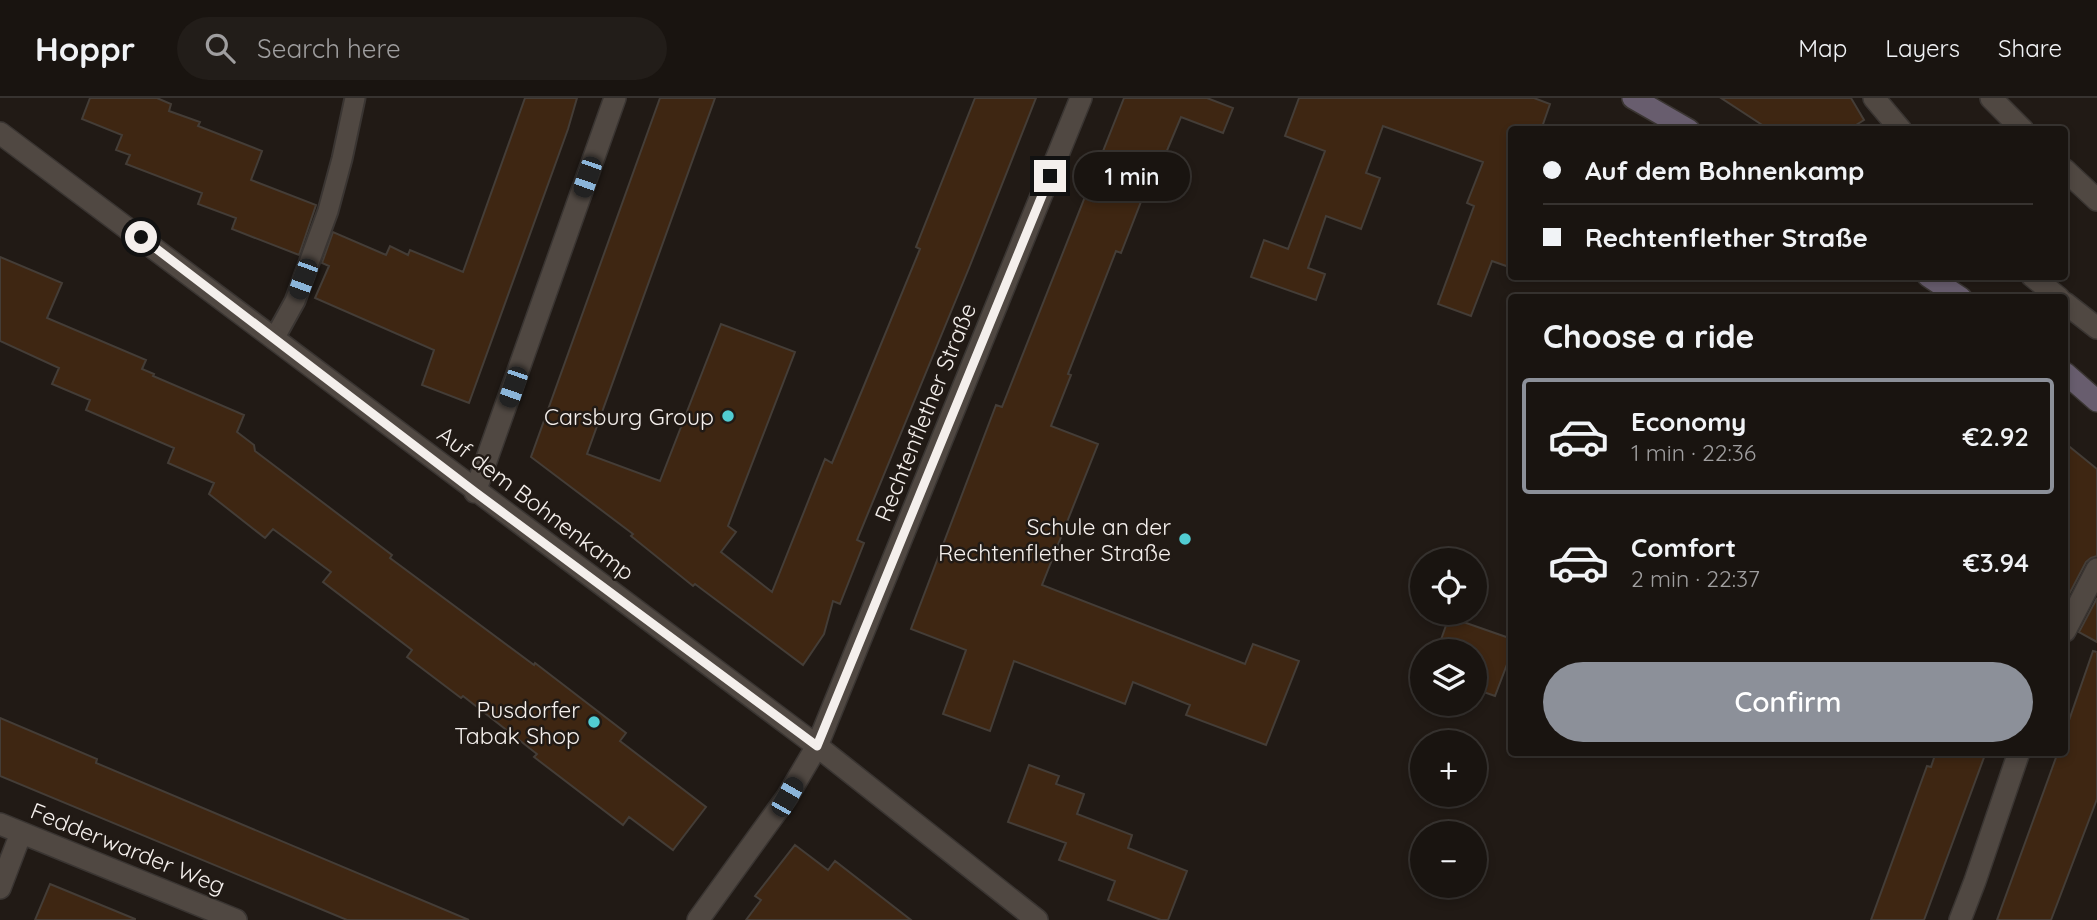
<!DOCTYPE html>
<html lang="en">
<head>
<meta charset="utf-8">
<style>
  :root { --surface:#191410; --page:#221d19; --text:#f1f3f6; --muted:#9f9e9f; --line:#373330; --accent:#8c9099 }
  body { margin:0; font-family:Quicksand,sans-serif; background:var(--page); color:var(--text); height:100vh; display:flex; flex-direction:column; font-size:26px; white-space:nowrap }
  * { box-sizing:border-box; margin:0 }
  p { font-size:23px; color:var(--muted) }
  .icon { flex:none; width:38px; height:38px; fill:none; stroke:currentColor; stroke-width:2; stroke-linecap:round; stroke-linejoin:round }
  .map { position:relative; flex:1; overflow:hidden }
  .sheet { position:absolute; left:1508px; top:196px; width:560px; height:462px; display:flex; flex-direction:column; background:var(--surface); border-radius:7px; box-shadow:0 4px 10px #0003,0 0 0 2px var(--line) }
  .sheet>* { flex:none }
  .top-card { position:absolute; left:1508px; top:28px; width:560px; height:154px; border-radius:7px; box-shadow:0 4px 10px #0003,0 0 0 2px var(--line); display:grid; align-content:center; height:154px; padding:0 35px; background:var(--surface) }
  .controls { position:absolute; left:1410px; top:450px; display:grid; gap:14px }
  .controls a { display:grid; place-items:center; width:77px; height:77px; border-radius:50%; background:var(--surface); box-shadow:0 4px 10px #0003,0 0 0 2px var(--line); font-size:35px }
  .end { position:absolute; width:32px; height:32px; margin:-16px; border:9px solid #f4efec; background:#111; box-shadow:0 0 0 4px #111 }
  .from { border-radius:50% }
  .bubble { position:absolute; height:49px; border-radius:24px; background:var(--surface); box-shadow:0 4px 10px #0003,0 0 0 2px var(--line); font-size:23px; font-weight:600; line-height:49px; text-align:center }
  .car { position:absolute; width:21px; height:42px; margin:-21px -10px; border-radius:9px; box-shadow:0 0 5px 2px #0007; background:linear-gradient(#222 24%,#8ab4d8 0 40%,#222 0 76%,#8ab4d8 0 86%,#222 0) }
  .top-card b { display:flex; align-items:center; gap:24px; height:66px; font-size:26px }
  .top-card b+b { border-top:2px solid var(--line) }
  .top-card i { width:18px; height:18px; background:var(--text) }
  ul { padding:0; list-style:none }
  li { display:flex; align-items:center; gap:21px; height:116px; margin:0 14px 10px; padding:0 21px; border:4px solid transparent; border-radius:7px }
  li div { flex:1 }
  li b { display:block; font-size:26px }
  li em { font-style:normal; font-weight:600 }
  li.on { border-color:var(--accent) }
  li>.icon { width:63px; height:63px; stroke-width:1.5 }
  h2 { padding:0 35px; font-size:32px; line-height:84px }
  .button { display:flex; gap:14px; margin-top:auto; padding:14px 35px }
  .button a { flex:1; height:80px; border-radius:42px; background:var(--accent); color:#fff; font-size:28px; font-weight:600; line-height:80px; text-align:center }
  header { display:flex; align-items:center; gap:42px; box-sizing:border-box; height:98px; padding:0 35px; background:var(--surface); border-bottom:2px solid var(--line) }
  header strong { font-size:33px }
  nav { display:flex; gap:38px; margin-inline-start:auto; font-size:24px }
  .search { width:490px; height:63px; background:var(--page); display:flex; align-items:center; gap:18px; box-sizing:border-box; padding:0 24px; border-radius:38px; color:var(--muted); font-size:26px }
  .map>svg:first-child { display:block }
  .building { fill:#3e2612; stroke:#443d37; stroke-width:2 }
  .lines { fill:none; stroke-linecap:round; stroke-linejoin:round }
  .lane-casing { stroke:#3a3532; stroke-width:23 }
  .street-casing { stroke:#3a3532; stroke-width:24 }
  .secondary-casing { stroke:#3a3532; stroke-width:24 }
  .lane { stroke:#504842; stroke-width:19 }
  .street { stroke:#504842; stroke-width:21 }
  .secondary { stroke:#685d6e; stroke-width:21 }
  .route { stroke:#f4efec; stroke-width:9 }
  .poi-dot { fill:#51ccd2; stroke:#211a15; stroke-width:2.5 }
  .labels { text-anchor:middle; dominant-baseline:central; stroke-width:5; stroke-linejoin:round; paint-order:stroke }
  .street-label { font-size:23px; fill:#f4efec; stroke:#211a15 }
  .poi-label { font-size:23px; fill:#f4efec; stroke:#211a15; text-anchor:end }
</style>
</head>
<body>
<header>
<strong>Hoppr</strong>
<div class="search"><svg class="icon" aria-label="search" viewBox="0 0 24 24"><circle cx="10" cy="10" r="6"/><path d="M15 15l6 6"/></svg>Search here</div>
<nav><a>Map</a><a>Layers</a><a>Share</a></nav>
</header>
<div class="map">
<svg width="2097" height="822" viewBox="0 0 2097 822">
  <rect width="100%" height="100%" fill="#211a15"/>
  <path class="building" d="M 90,0 L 157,0 L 171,6 L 169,13 L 200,24 L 198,28 L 262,53 L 251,82 L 316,107 L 299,157 L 232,131 L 236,120 L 198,106 L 202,95 L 126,66 L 130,57 L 116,52 L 122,37 L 82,21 Z
    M 525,0 L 577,0 L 568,31 L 469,305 L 422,287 L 434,252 L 315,200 L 329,168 L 322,165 L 333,134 L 386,157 L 390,148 L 408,157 L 410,152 L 463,174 Z
    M 660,0 L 715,0 L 587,356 L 660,383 L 721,226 L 795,254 L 728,428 L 736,434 L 721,454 L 772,494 L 825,361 L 832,365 L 863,290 L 920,151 L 916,149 L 975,0 L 1036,0 L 969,170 L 857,442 L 864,445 L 840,506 L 833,503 L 824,536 L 803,567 L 695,486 L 693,488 L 631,438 L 633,436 L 531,359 Z
    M 1124,0 L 1207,0 L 1233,10 L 1223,35 L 1181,19 L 1158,74 L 1153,73 L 1121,155 L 1116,153 L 1068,276 L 1071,277 L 1051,328 L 1098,346 L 1042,487 L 1245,566 L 1253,546 L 1299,563 L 1266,647 L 1186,617 L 1190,607 L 1133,584 L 1125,606 L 1014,563 L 990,633 L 943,616 L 966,552 L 911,531 L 996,307 L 1002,309 Z
    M 1299,0 L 1534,0 L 1550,6 L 1541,32 L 1512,32 L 1512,170 L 1492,163 L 1471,218 L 1438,206 L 1474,108 L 1467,105 L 1483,64 L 1383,28 L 1366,75 L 1380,80 L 1361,131 L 1326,118 L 1308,170 L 1325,176 L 1316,202 L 1251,179 L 1264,142 L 1288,151 L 1325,53 L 1285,38 Z
    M 1721,0 L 1851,0 L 1864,22 L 1848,32 L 1770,32 Z
    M 0,159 L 62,185 L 47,220 L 146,262 L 142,271 L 154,276 L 153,278 L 244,317 L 237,334 L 254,347 L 255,353 L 392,457 L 390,460 L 534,567 L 535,565 L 626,635 L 620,643 L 706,709 L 673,752 L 629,719 L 623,727 L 534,659 L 537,656 L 463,598 L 461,600 L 407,559 L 412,552 L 323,484 L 331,474 L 273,431 L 265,440 L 209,396 L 214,385 L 168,365 L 174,350 L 86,312 L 90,302 L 52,286 L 59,270 L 0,243 Z
    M 2065,345 L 2097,371 L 2097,458 L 2091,460 L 2086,464 L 2065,504 Z
    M 2097,500 L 2097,544 L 2079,534 Z
    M 1449,519 L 1512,541 L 1512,553 L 1495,598 L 1475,591 L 1475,553 L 1437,553 Z
    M 2093,553 L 2097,554 L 2097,701 L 2051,822 L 1997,822 L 2058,654 L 2065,654 L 2065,634 Z
    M 0,620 L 97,661 L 96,665 L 469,822 L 347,822 L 0,678 Z
    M 1936,654 L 1986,654 L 1924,822 L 1871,822 L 1927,668 L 1931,669 Z
    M 1029,667 L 1059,678 L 1056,686 L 1084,696 L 1077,716 L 1132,737 L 1128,750 L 1187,773 L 1168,822 L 1161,822 L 1108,802 L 1115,783 L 1059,762 L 1066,745 L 1008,724 Z
    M 795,747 L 828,772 L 835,763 L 911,822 L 746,822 L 761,802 L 755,798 Z
    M 50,786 L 135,821 L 135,822 L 35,822 Z"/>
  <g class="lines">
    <g class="lane-casing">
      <path id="lane" d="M 274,241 L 295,203 L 328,113 L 342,61 L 355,0"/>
    </g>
    <g class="street-casing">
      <path id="street" d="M 1874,0 L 1901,32
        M 1991,0 L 2023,32
        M 0,35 L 817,648 L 1037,822
        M 2065,72 L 2097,102
        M 2032,178 L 2059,200
        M 2065,205 L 2097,230
        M 475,394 L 615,0
        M 2065,533 L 2097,471
        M 0,726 L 236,822
        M 0,790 L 21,735
        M 698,822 L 787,699 L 817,648 L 1081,0
        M 1960,822 L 1975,783 L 2019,654"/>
    </g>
    <g class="secondary-casing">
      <path id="secondary" d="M 1633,0 L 1689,32
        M 1928,178 L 1961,200
        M 2065,275 L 2097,303"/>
    </g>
    <use href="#lane" class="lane"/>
    <use href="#street" class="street"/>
    <use href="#secondary" class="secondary"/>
  </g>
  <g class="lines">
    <path class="route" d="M 141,139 L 475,394 L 817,648 L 1050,78"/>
  </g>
  <g class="poi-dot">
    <circle cx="728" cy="318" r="7"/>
    <circle cx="1185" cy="441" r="7"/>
    <circle cx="594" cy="624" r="7"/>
  </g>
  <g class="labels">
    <g class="street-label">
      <text transform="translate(925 314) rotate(-68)">Rechtenflether Straße</text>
      <text transform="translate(536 405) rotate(37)">Auf dem Bohnenkamp</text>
      <text transform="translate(128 750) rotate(22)">Fedderwarder Weg</text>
    </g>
    <g class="poi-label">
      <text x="714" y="318">Carsburg Group</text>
      <text x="1171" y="428">Schule an der<tspan x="1171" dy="26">Rechtenflether Straße</tspan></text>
      <text x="580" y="611">Pusdorfer<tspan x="580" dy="26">Tabak Shop</tspan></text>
    </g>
  </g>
</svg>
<div class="controls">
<a><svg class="icon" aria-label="locate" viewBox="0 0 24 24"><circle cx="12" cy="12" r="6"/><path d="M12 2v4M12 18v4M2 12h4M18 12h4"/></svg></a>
<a><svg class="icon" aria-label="layers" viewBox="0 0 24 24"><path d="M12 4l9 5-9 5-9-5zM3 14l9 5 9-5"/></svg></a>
<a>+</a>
<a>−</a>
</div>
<i class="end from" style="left:141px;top:139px"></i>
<i class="end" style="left:1050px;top:78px"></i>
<div class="bubble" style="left:1074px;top:54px;width:116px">1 min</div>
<i class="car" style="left:587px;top:79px;rotate:199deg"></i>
<i class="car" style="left:303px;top:181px;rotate:200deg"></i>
<i class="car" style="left:513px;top:289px;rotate:199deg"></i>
<i class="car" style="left:787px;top:699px;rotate:30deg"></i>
<div class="top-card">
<b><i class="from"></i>Auf dem Bohnenkamp</b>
<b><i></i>Rechtenflether Straße</b>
</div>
<section class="sheet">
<h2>Choose a ride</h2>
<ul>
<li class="on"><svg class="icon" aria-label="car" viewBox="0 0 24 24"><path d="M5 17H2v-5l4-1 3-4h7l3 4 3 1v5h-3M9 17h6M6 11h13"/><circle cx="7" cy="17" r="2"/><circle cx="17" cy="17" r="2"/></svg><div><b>Economy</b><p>1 min · 22:36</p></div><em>€2.92</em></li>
<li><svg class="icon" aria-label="car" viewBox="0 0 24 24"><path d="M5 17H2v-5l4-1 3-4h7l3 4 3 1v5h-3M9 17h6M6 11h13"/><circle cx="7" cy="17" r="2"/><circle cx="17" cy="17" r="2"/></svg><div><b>Comfort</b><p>2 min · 22:37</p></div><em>€3.94</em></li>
</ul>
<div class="button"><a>Confirm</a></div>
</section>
</div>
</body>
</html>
